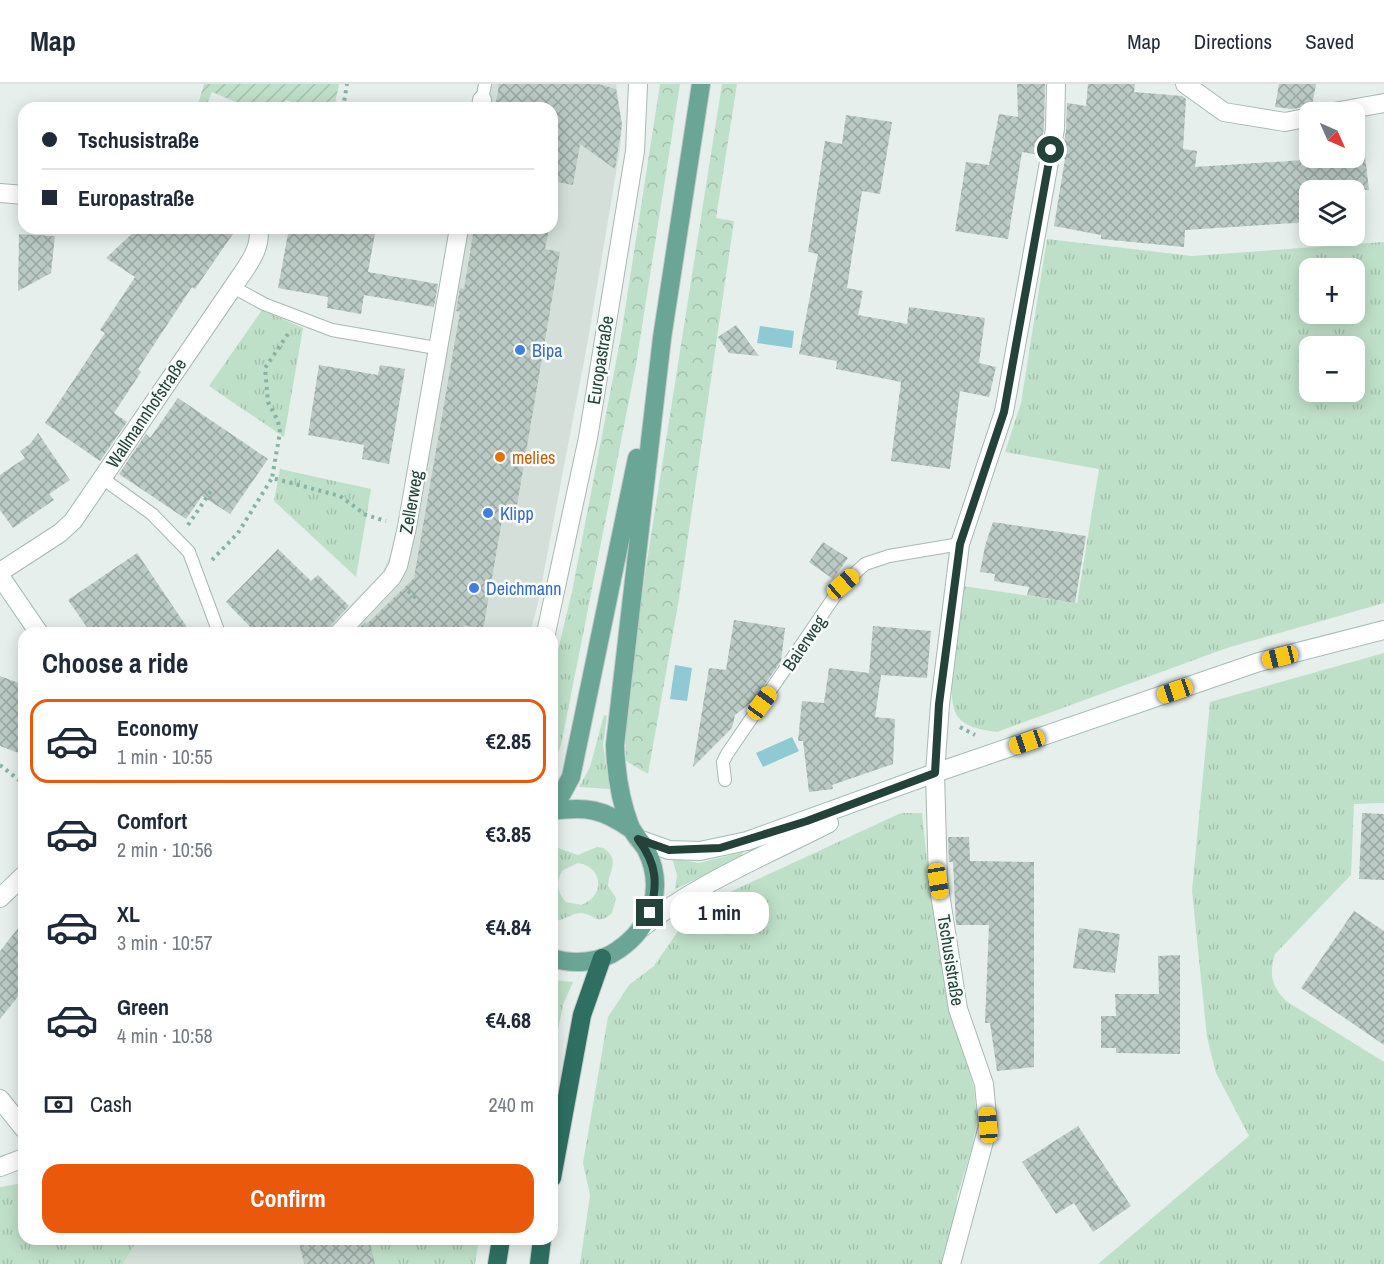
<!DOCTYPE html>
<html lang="en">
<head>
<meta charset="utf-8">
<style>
  :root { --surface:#fff; --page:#f6f6f7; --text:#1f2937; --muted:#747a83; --line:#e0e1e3; --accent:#ea580c }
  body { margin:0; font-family:"Archivo Narrow",sans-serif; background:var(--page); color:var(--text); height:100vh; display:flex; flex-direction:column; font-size:22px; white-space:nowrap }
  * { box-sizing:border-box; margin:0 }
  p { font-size:20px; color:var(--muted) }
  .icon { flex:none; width:33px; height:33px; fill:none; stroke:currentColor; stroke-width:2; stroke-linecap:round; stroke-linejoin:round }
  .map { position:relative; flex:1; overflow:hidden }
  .drawer { position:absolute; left:18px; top:543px; width:540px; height:618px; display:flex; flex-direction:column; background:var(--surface); border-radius:18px; box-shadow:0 3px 15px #0003 }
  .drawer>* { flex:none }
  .hud { position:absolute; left:18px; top:18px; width:540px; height:132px; border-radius:18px; box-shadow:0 3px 15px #0003; display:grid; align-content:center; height:132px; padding:0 24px; background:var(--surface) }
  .needle { width:39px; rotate:135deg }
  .buttons { position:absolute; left:1299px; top:18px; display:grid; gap:12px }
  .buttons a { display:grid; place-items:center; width:66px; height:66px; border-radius:12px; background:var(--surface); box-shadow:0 3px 15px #0003; font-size:30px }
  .end { position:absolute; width:27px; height:27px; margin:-14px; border:8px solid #24423a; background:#fff; box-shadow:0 0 0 3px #fff }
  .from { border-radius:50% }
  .bubble { position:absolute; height:42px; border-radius:18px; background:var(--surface); box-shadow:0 3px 15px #0003; font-size:20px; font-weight:800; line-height:42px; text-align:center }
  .car { position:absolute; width:18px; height:36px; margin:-18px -9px; border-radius:8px; box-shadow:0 0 4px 2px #0007; background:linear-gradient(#f5c518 24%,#345 0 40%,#f5c518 0 76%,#345 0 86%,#f5c518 0) }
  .hud b { display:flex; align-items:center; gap:21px; height:57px; font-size:22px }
  .hud b+b { border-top:2px solid var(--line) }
  .hud i { width:15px; height:15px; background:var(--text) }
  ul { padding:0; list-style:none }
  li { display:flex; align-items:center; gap:18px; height:84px; margin:0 12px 9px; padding:0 12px; border:3px solid transparent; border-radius:18px }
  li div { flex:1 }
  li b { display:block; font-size:22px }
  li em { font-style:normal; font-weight:800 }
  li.on { border-color:var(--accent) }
  li>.icon { width:54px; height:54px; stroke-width:1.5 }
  h2 { padding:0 24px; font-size:27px; line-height:72px }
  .pay { display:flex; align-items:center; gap:15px; height:66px; padding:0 24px; font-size:22px }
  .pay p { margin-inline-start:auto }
  .cta { display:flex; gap:12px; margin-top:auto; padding:12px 24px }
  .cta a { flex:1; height:69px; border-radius:18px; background:var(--accent); color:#fff; font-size:24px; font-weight:800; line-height:69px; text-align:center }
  header { display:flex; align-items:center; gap:36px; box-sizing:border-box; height:84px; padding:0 30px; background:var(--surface); border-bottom:2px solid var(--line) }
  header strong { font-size:28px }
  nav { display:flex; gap:33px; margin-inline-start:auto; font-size:21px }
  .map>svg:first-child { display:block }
  .built { fill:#d4dfda }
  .grass { fill:url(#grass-tufts); fill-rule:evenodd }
  .forest { fill:url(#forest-crowns) }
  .garden { fill:url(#garden-furrows) }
  .water { fill:#8ec9d4 }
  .building { fill:url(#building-cross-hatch) }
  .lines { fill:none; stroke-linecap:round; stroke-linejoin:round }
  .lane-casing { stroke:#a8b8b2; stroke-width:14 }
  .street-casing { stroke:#a8b8b2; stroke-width:20 }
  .secondary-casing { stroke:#a4bbb3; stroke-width:20 }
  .primary-casing { stroke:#c2cac8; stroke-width:20 }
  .highway-casing { stroke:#c2cac8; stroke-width:20 }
  .path { stroke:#86b3a5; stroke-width:4; stroke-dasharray:3 4.5; stroke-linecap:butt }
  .lane { stroke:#fff; stroke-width:12 }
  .street { stroke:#fff; stroke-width:18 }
  .secondary { stroke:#fff; stroke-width:18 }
  .primary { stroke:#6aa596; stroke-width:18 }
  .highway { stroke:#2f6f62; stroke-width:18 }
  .route { stroke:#24423a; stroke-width:8 }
  .shop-dot { fill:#3f7fe0; stroke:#f7fbf9; stroke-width:2 }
  .food-dot { fill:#e8710a; stroke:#f7fbf9; stroke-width:2 }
  .labels { text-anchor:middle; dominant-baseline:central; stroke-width:5; stroke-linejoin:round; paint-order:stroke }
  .shop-label { font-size:18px; fill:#366cbe; stroke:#f7fbf9; text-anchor:start }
  .street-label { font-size:18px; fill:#24423a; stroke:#f7fbf9 }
  .food-label { font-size:18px; fill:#c56008; stroke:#f7fbf9; text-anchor:start }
</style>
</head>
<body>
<header>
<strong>Map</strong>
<nav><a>Map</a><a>Directions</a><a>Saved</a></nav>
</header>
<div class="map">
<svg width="1384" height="1180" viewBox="0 0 1384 1180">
  <defs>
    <pattern id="grass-tufts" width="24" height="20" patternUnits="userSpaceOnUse" patternTransform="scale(1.5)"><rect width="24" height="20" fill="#bfe0c8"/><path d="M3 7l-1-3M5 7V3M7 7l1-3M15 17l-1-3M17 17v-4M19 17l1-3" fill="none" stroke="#a4c1ad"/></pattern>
    <pattern id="forest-crowns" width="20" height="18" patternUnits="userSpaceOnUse" patternTransform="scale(1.5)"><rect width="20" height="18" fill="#bfe0c8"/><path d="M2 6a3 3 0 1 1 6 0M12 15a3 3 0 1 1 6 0" fill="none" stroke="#a4c1ad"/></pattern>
    <pattern id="garden-furrows" width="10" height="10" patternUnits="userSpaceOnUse" patternTransform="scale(1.5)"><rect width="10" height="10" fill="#bfe0c8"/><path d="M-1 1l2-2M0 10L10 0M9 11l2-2" fill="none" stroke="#a4c1ad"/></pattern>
    <pattern id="building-cross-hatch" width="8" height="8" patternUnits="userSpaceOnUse" patternTransform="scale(1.5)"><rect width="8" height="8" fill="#bbcac4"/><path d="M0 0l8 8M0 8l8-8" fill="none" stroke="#98a6a0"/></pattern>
  </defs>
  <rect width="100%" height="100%" fill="#e6efeb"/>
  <path class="built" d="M 479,0 L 616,0 L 622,41 L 620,65 L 588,256 L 538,519 L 530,549 L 323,549 L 382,489 L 394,464 L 452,144 L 552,144 L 552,24 L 474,24 Z
    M 138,1155 L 425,1155 L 420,1180 L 123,1180 Z"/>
  <path class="grass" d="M 1047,155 L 1192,172 L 1384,158 L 1384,519 L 1227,564 L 997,648 C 983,646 964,644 956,630 C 944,606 960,531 963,502 L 1077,519 L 1099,385 L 1005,368 L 1021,319 ZM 1310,184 L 1354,184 L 1354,230 L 1310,230 ZM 1310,262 L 1354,262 L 1354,308 L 1310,308 Z
    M 262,226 L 303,244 L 284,353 L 209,302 Z
    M 280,385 L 371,405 L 356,493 L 274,417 Z
    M 572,508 L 590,515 L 561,661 L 552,686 L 552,591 Z
    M 1384,569 L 1384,719 L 1354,720 L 1351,791 L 1275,870 C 1269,890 1271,901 1286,917 L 1384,978 L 1384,1180 L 1098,1180 L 1249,1052 L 1216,989 L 1207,953 L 1192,807 L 1210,618 Z
    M 604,631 L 607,632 L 603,661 L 610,705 L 579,703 L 590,683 Z
    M 901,729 L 922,729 L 931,815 L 952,927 L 974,1004 L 977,1035 L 972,1064 L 957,1113 L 956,1138 L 944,1180 L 580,1180 L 590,1111 L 583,1079 L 608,933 L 629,901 L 654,882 L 683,840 L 730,808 Z
    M 597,763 L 603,764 C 621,776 609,785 608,802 L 616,814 L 612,829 C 596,843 596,830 581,829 C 573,829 565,835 557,837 L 552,835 L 552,766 L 558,764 L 578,771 ZM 578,779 C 604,783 605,813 581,821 L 566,818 C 557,808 555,797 563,786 Z
    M 743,768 L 741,774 L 675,805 L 677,791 L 672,774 L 699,779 Z
    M 553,896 L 573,898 L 563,921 L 552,976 Z
    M 24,1099 L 24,1155 L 138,1155 L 123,1180 L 0,1180 L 0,1103 Z
    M 369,1155 L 479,1155 L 475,1180 L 375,1180 Z"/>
  <path class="forest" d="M 660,0 L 680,0 L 636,281 L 590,515 L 572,508 L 621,252 Z
    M 722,0 L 737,0 L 716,134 L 734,137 L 679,515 L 648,690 L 626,677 L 625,646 L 642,509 Z"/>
  <path class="garden" d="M 204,0 L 339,0 L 334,24 L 307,24 L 286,16 L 282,24 L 250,24 L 212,8 L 205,24 L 197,24 Z"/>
  <path class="water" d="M 760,242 L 794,247 L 792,264 L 757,259 Z
    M 675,581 L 692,584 L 687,617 L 670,615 Z
    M 792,653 L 799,667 L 763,683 L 756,669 Z"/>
  <path class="building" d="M 499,0 L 598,0 L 616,5 L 622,41 L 615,85 L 580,60 L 573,101 L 552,97 L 552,24 L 495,24 Z
    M 1017,0 L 1045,0 L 1044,44 L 1039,71 L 1022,68 L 1008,155 L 955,147 L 966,78 L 989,81 L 999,30 L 1018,33 Z
    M 1088,0 L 1135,0 L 1134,8 L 1182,12 L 1186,15 L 1183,65 L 1197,67 L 1195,83 L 1365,72 L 1369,106 L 1310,106 L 1310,138 L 1185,146 L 1184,163 L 1101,155 L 1101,151 L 1054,142 L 1065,75 L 1061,75 L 1066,47 L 1067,19 L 1086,22 Z
    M 1279,0 L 1316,0 L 1312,22 L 1291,25 L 1275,23 Z
    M 846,31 L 892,38 L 880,110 L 862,107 L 847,204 L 863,207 L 858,231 L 907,240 L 909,223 L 985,234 L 979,279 L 996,283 L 989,313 L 960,307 L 950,385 L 891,377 L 901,298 L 836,285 L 837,277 L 799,270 L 818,170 L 808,168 L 825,57 L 842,60 Z
    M 138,144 L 237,144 L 195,205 L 192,203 L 138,285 L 141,288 L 114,329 L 127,338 L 100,377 L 45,339 L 105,249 L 100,246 L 135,193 L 106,174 Z
    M 289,144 L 376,144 L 368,188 L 438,200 L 434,223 L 364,211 L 361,230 L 327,224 L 328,213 L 278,204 Z
    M 474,144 L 549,144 L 545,165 L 560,168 L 515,433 L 503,430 L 483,546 L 465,541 L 457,549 L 354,549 L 365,538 L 367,540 L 414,494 L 460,228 L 456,227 L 460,204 L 464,205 Z
    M 19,150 L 55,152 L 51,189 L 18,207 Z
    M 736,241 L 759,272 L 729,269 L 718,253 Z
    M 319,281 L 378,291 L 380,281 L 405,285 L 389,380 L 362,375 L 364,361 L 308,351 Z
    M 178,314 L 268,375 L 230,430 L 202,412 L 186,435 L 119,390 L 146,350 L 150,354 Z
    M 38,349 L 70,396 L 49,410 L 54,416 L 13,444 L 0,426 L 0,391 L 25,374 L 20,367 L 30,360 Z
    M 993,438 L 1086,452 L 1075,519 L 1027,511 L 1029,503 L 994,497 L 995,490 L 980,488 L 985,462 Z
    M 823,458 L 848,474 L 833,495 L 809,478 Z
    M 278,465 L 311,497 L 318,491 L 349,522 L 331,541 L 328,549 L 256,549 L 226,518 Z
    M 137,469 L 166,512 L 191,549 L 91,549 L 68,516 Z
    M 734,536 L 785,544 L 781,577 L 754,616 L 735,631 L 732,644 L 693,683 L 709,584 L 726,586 Z
    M 873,542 L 931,547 L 927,594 L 881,591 L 875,633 L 895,635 L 893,680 L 832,701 L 833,705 L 809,708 L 803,657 L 798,657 L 802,617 L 824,619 L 829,584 L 869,589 Z
    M 0,592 L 24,601 L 24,671 L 0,662 Z
    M 1362,729 L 1384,730 L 1384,796 L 1359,795 Z
    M 948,753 L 969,753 L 970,777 L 1034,778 L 1034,983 L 997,987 L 990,939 L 985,939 L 989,841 L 956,841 L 953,778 L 949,778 Z
    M 1354,827 L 1384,847 L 1384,961 L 1301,904 Z
    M 24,837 L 24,905 L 0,935 L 0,867 Z
    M 1079,844 L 1120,850 L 1115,889 L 1073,884 Z
    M 1180,871 L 1180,970 L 1116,969 L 1116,964 L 1101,964 L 1101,932 L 1116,932 L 1115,910 L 1159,910 L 1158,872 Z
    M 1078,1042 L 1131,1122 L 1093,1148 L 1074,1119 L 1056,1130 L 1022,1078 Z
    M 298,1155 L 369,1155 L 375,1180 L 304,1180 Z"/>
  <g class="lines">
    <g class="lane-casing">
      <path id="lane" d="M 482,16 L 485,0
        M 233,203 L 264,220 L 332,246 L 436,264
        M 102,394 L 152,430 L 189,468 L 219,549
        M 725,696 L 723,678 L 727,670 L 843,500 L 865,480 L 889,472 L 960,460"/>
    </g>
    <g class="street-casing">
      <path id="street" d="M 1185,0 L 1224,28 L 1285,38 L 1310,33
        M 481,24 L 482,16
        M 1334,28 L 1384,19
        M 0,109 L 24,111
        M 0,488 L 60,449 L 73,437 L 233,203 C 244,186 263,165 258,144
        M 0,492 L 39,549
        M 339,549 L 392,493 L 398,482 L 407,443 L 459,144
        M 546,549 L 588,354 L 635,67 L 638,0
        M 0,814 L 24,791
        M 0,1015 L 24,1045
        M 0,1083 L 24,1074
        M 951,1180 L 988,1042 L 984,1000 L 958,925 L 938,797 L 935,689 L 940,620 L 960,460 L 1004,328 L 1055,45 L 1056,0"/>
    </g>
    <g class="secondary-casing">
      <path id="secondary" d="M 638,755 L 669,766 L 700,767 L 747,757 L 935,689 L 1259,578 L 1384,546
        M 639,846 C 695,800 765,772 829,739"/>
    </g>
    <g class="primary-casing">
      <path id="primary" d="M 553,726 L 571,693 L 637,374
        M 552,727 C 586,722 603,725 631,745
        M 552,874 C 573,881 600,879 618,866 C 653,842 665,803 646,765 C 641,757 634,751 630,742 C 620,716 616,689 615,661 L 662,254 L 701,0"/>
    </g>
    <g class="highway-casing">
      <path id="highway" d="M 552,1094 L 582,931 L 602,874
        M 497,1180 L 501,1155
        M 539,1180 L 542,1155"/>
    </g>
    <path class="path" d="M 343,24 L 347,0
      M 288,250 L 265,284 L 268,318 L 278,337 L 280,348 L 272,394 L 340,412 L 366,431 L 386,437
      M 188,441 L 211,407
      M 212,476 L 238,449 L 272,394
      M 408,507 L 420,518
      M 960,643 L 975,651
      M 0,681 L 24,700"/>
    <use href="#lane" class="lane"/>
    <use href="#street" class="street"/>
    <use href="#secondary" class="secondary"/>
    <use href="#primary" class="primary"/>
    <use href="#highway" class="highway"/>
  </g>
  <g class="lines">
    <path class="route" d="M 650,829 C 658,800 657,780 638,755 L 669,766 L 720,764 L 807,737 L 935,689 L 939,620 L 960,460 L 1004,328 L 1051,66"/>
  </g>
  <g class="shop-dot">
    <circle cx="520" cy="266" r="6"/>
    <circle cx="488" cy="429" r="6"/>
    <circle cx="474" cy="504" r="6"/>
  </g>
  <circle class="food-dot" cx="500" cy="373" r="6"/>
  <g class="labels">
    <g class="shop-label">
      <text x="532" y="266">Bipa</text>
      <text x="500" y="429">Klipp</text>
      <text x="486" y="504">Deichmann</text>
    </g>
    <g class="street-label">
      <text transform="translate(600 276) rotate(-81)">Europastraße</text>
      <text transform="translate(146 329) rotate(-56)">Wallmannhofstraße</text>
      <text transform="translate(411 418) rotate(-80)">Zellerweg</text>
      <text transform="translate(804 559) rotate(-56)">Baierweg</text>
      <text transform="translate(951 876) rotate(81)">Tschusistraße</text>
    </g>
    <g class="food-label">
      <text x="512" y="373">melies</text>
    </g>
  </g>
</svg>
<div class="buttons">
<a><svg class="needle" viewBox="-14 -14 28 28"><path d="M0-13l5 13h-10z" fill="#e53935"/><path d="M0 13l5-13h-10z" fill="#747a83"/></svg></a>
<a><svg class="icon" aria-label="layers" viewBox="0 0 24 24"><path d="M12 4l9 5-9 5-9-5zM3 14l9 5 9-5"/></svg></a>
<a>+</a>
<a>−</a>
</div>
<i class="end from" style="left:1051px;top:66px"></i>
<i class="end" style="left:650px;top:829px"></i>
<div class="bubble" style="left:670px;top:808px;width:99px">1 min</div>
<i class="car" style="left:843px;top:500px;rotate:49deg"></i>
<i class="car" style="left:1280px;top:573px;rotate:256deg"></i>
<i class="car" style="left:1175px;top:607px;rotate:251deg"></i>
<i class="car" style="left:762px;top:619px;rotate:36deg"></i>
<i class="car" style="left:1027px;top:658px;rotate:251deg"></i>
<i class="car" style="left:938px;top:797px;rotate:171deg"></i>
<i class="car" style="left:988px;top:1041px;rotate:356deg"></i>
<div class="hud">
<b><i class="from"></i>Tschusistraße</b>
<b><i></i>Europastraße</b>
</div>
<section class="drawer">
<h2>Choose a ride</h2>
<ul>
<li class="on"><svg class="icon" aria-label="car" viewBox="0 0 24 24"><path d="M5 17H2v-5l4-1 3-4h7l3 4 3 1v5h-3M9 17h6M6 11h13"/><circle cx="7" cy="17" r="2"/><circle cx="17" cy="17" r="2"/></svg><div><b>Economy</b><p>1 min · 10:55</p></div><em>€2.85</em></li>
<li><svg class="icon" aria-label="car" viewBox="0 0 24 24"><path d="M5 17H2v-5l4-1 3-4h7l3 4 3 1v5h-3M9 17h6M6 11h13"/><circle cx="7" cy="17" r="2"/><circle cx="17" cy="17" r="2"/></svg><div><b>Comfort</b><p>2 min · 10:56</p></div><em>€3.85</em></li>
<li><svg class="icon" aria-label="car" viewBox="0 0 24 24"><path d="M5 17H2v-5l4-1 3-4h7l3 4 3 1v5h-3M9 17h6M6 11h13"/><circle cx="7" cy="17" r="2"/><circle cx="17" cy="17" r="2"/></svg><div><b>XL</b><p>3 min · 10:57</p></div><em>€4.84</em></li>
<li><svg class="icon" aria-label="car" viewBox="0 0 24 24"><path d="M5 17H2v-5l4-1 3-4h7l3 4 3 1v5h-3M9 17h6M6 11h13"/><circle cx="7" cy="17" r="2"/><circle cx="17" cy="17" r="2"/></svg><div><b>Green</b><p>4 min · 10:58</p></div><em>€4.68</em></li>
</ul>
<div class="pay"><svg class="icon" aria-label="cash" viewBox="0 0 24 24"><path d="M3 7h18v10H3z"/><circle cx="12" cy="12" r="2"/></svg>Cash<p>240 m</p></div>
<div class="cta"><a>Confirm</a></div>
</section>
</div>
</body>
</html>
